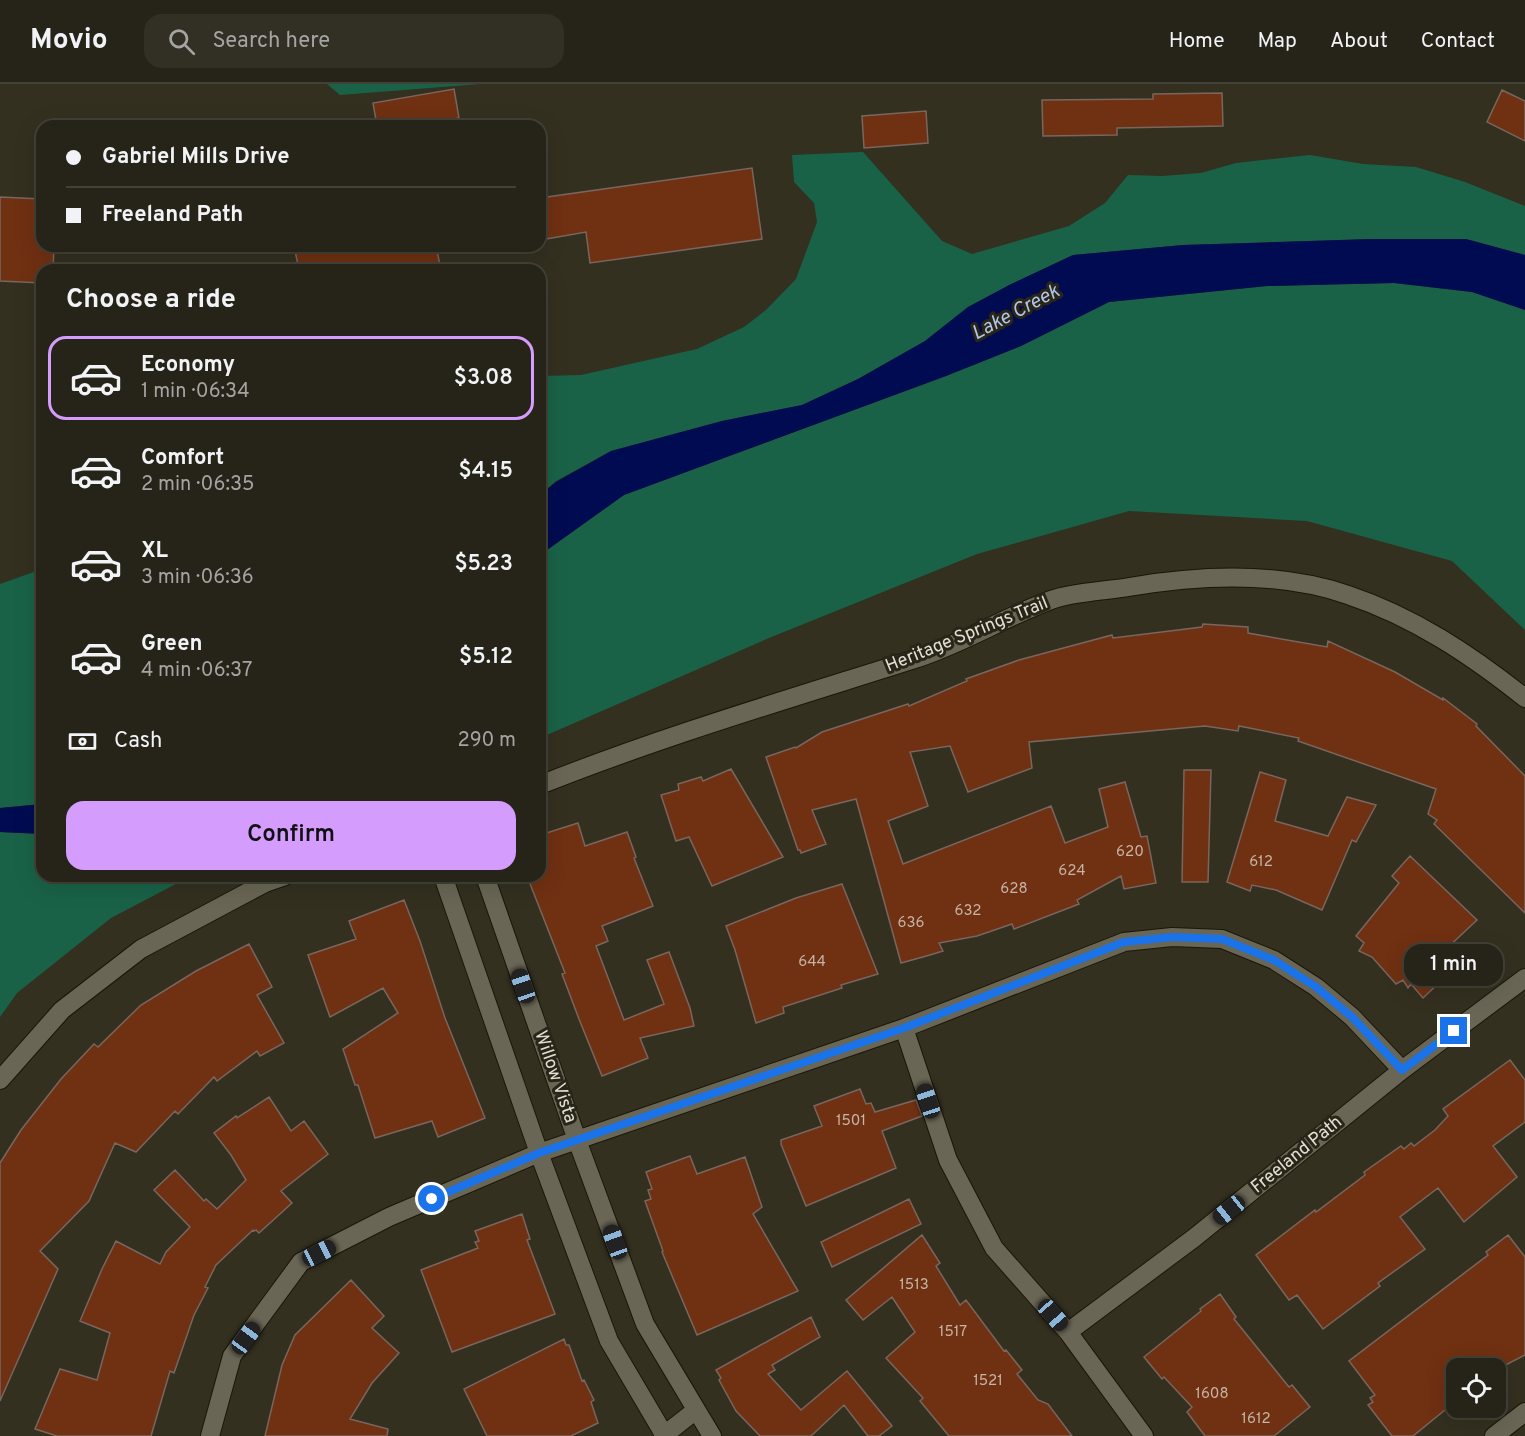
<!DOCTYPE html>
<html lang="en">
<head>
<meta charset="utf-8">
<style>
  :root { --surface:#262418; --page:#323025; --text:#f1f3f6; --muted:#a4a4a2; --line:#424137; --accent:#d49cfc }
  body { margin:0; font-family:Overpass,sans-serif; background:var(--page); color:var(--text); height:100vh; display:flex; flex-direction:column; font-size:22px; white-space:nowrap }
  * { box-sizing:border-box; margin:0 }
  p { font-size:20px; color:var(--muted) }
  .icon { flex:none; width:33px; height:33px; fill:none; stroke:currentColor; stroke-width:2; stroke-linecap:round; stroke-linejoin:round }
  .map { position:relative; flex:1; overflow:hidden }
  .panel { position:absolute; left:36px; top:180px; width:510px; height:618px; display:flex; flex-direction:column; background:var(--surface); border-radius:18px; box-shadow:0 6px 24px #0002,0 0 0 2px var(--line) }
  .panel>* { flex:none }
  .hud { position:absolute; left:36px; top:36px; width:510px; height:132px; border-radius:18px; box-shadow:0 6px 24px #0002,0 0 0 2px var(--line); display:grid; align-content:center; height:132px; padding:0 30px; background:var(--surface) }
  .buttons { position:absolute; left:1446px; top:1274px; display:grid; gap:12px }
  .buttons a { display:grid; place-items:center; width:60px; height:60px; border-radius:12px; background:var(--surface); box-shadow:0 6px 24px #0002,0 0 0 2px var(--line); font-size:30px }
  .end { position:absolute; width:27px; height:27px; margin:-14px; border:8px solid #1a73e8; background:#fff; box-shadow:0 0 0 3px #fff }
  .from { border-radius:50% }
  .bubble { position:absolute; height:42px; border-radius:18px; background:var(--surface); box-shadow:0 6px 24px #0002,0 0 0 2px var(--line); font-size:20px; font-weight:600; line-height:42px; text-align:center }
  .car { position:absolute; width:18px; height:36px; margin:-18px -9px; border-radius:8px; box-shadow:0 0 4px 2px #0007; background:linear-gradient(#222 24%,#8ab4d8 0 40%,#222 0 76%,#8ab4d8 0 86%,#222 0) }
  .hud b { display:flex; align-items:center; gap:21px; height:57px; font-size:22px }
  .hud b+b { border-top:2px solid var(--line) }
  .hud i { width:15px; height:15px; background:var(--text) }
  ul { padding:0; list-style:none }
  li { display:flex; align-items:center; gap:18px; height:84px; margin:0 12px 9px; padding:0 18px; border:3px solid transparent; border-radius:18px }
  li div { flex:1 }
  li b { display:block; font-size:22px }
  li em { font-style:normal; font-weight:600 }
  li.on { border-color:var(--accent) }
  li>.icon { width:54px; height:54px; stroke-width:1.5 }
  h2 { padding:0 30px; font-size:27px; line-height:72px }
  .pay { display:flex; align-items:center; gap:15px; height:66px; padding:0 30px; font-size:22px }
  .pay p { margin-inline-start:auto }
  .action { display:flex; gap:12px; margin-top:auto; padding:12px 30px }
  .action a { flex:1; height:69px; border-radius:18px; background:var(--accent); color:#111; font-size:24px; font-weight:600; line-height:69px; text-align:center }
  header { display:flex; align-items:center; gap:36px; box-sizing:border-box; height:84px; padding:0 30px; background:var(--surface); border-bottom:2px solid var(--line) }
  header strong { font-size:28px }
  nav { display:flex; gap:33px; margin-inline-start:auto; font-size:21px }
  .search { width:420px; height:54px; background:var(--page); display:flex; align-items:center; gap:15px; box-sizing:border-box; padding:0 21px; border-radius:18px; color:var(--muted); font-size:22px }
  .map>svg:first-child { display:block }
  .green { fill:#196248 }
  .water { fill:#000b51 }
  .building { fill:#703012; stroke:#78665f; stroke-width:1.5 }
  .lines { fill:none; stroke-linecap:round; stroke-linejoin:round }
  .street-casing { stroke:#1a1709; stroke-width:20 }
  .street { stroke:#6a6655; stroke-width:18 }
  .route { stroke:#1a73e8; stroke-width:8 }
  .labels { text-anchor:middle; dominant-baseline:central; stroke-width:6; stroke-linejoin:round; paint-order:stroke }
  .number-label { font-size:15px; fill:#c6b4a5 }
  .street-label { font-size:18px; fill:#e2e0d6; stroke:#292617 }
  .water-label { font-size:20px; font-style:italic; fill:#b1c6ee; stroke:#292617 }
</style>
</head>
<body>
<header>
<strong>Movio</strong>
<div class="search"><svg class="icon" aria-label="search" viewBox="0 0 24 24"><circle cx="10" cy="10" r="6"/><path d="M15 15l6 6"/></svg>Search here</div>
<nav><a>Home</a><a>Map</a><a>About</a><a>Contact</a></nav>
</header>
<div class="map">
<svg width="1525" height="1352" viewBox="0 0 1525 1352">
  <rect width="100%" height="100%" fill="#333020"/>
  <path class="green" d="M 327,0 L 480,0 L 340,11 Z
    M 863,68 L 942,157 L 972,170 L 1069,142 L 1105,119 L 1128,91 L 1162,92 L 1201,89 L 1236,79 L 1310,71 L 1363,80 L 1416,83 L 1465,98 L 1525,122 L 1525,171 L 1466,155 L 1371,155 L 1183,161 L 1073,171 L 1018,197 L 968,223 L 925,257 L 858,295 L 802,321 L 722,337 L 611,367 L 556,397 L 540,411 L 540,292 L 581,291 L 697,265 L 744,243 L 766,226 L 796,195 L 817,138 L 814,119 L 794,98 L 792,71 Z
    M 1394,199 L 1472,208 L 1525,226 L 1525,546 L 1452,477 L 1307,437 L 1129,427 L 977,470 L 769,554 L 540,654 L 540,471 L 624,411 L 946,292 L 1021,262 L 1109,218 L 1267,202 Z
    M 42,485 L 42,720 L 0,724 L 0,500 Z
    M 0,748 L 42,750 L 42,792 L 191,792 L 111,834 L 17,909 L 0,933 Z"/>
  <path class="water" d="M 1371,155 L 1466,155 L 1525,171 L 1525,226 L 1472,208 L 1394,199 L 1267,202 L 1109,218 L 1021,262 L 946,292 L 624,411 L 540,471 L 540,411 L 556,398 L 611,367 L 722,337 L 802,321 L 858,295 L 925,257 L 968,223 L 1011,200 L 1073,171 L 1183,161 Z
    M 42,720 L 42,750 L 0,748 L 0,724 Z"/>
  <path class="building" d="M 454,5 L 459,34 L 414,42 L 377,42 L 373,19 Z
    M 1502,6 L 1525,17 L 1525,57 L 1487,38 Z
    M 1222,9 L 1223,42 L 1117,44 L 1117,51 L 1043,52 L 1042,16 L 1153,15 L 1153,10 Z
    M 926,27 L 928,59 L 864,64 L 862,32 Z
    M 752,84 L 762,155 L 590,179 L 586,148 L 540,156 L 540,114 Z
    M 0,113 L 42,115 L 42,162 L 54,162 L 53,186 L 42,186 L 42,199 L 0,197 Z
    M 294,162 L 436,162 L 441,186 L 299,186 Z
    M 1203,540 L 1248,543 L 1248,549 L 1327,563 L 1328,557 L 1395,588 L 1443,616 L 1443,614 L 1477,640 L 1476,642 L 1525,692 L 1525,829 L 1434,740 L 1437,736 L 1428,730 L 1436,705 L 1298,657 L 1299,654 L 1239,642 L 1238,647 L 1205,642 L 1029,658 L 1032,684 L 968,708 L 950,662 L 910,668 L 928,722 L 888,737 L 903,780 L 1051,722 L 1065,759 L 1108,743 L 1099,705 L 1125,698 L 1141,753 L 1147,752 L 1156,799 L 1124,805 L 1121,792 L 1077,816 L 1079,820 L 1014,845 L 1012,840 L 977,852 L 939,859 L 943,867 L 930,871 L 901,879 L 856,715 L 812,726 L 826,760 L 801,769 L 800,766 L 798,766 L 766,673 L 795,663 L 796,664 L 822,648 L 908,620 L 909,622 L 967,597 L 966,595 L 1019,576 L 1112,551 L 1113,554 L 1202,543 Z
    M 731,685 L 783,773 L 712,802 L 689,753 L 676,757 L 661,711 L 679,706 L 678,700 L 701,693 L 703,697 Z
    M 1184,686 L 1211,686 L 1208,798 L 1182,798 Z
    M 1260,688 L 1286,696 L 1275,737 L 1328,752 L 1347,713 L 1376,721 L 1356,758 L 1352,756 L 1322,826 L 1276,806 L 1252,801 L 1250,807 L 1227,798 Z
    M 578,739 L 585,762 L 627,748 L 636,773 L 634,774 L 653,822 L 602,842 L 608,857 L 596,862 L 624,936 L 664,920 L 647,876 L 669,868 L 690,924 L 694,942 L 640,954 L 648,974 L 602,992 L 579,935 L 562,890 L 565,889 L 527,792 L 540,792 L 540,751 Z
    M 1410,772 L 1477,836 L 1445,866 L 1458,881 L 1423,914 L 1411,900 L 1408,904 L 1403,896 L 1396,900 L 1372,873 L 1359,867 L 1364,859 L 1356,852 L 1399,799 L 1392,792 Z
    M 842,800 L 878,890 L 841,901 L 842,904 L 783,923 L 784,929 L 756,939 L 735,866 L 726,842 L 796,814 Z
    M 404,816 L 420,857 L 445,934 L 485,1034 L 438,1053 L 432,1037 L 375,1054 L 358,1001 L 355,1001 L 343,965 L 398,929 L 383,904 L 330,933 L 308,871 L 356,855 L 349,837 Z
    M 249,860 L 272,903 L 257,911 L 284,959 L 260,972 L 257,967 L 217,997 L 214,993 L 178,1030 L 175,1027 L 136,1068 L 115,1059 L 89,1117 L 40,1167 L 58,1185 L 0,1317 L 0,1079 L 21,1046 L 61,995 L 94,960 L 98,963 L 141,921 L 196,887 Z
    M 1510,976 L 1525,996 L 1525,1038 L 1493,1062 L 1517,1093 L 1464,1138 L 1438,1104 L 1400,1133 L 1425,1165 L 1378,1199 L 1380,1202 L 1323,1245 L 1297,1211 L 1289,1216 L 1256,1171 L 1315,1126 L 1316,1128 L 1365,1091 L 1364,1088 L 1401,1062 L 1404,1065 L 1411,1059 L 1414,1062 L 1435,1046 L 1448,1032 L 1443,1025 Z
    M 860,1005 L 866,1020 L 871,1019 L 875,1028 L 916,1016 L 922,1032 L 882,1047 L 896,1084 L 806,1122 L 781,1060 L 781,1056 L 822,1042 L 814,1022 Z
    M 269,1013 L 291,1047 L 304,1037 L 328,1070 L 281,1107 L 292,1119 L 259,1149 L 256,1146 L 254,1147 L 253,1146 L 216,1181 L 205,1203 L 208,1204 L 194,1231 L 174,1289 L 170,1287 L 151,1352 L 57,1352 L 35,1345 L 60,1285 L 97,1296 L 110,1249 L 80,1237 L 102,1185 L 116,1157 L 160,1180 L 166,1168 L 190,1143 L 154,1106 L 175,1086 L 204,1117 L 206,1115 L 217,1125 L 246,1096 L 231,1071 L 214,1049 L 236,1032 L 237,1034 Z
    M 690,1072 L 697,1090 L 745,1073 L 762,1123 L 753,1130 L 798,1207 L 697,1251 L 662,1168 L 663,1167 L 645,1117 L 651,1115 L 648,1106 L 652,1105 L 646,1088 Z
    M 909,1115 L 921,1140 L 832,1183 L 821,1158 Z
    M 522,1130 L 530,1155 L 527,1156 L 555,1230 L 452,1268 L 421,1186 L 478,1164 L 475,1158 L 479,1157 L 475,1147 Z
    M 922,1151 L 940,1179 L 936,1182 L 960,1221 L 966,1216 L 1004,1267 L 1006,1266 L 1022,1286 L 1017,1290 L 1038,1316 L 1048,1320 L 1072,1352 L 949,1352 L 920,1317 L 923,1314 L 886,1274 L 915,1248 L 892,1213 L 863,1236 L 846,1216 Z
    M 1508,1151 L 1525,1173 L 1525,1271 L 1496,1286 L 1496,1284 L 1456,1284 L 1456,1317 L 1413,1352 L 1392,1352 L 1368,1321 L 1373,1318 L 1370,1314 L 1375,1311 L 1349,1277 L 1488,1171 L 1486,1168 Z
    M 351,1196 L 384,1232 L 372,1244 L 399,1269 L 372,1299 L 350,1335 L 388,1345 L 387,1352 L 265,1352 L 282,1281 L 295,1251 Z
    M 1220,1210 L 1236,1233 L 1234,1235 L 1289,1303 L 1292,1301 L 1310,1323 L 1274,1352 L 1205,1352 L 1187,1328 L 1192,1323 L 1164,1293 L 1162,1295 L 1144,1273 L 1201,1227 L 1200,1225 Z
    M 811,1233 L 820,1253 L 772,1281 L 775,1286 L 768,1290 L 801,1326 L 847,1287 L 892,1342 L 879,1352 L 868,1352 L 844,1321 L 811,1352 L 760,1352 L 736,1327 L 719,1296 L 721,1294 L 716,1286 Z
    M 564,1255 L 566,1261 L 569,1261 L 582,1297 L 584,1296 L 594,1316 L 591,1318 L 598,1339 L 571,1352 L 487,1352 L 464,1305 Z"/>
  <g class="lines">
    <g class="street-casing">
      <path id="street" d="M 540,701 C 663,652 789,615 915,575 C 962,560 1005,533 1051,516 C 1072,508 1106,507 1129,503 C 1200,491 1279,487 1348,511 C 1414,533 1471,571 1525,614
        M 443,792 L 539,1069 L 609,1257 L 665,1352
        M 485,792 L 577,1056 L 645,1240 L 712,1352
        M 904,944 L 948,1076 L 994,1164 L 1068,1248 L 1144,1352
        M 0,996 L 62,926 L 141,865 L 265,799 L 285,792
        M 1068,1248 L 1194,1154 L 1402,986 L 1525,894
        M 210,1352 L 232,1272 L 301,1178 L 389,1133 L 539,1069 L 904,944 L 1124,858 L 1172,853 L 1222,855 L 1274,876 L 1316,903 L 1352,933 L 1402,986
        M 663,1352 L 696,1326
        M 1494,1352 L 1525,1328"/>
    </g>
    <use href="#street" class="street"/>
  </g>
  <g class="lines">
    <path class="route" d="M 432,1115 L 539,1069 L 904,944 L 1124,858 L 1172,853 L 1222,855 L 1274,876 L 1316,903 L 1352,933 L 1402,986 L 1454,947"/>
  </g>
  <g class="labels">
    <g class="number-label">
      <text x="1130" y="768">620</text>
      <text x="1261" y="778">612</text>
      <text x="1072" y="787">624</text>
      <text x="1014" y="805">628</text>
      <text x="968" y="827">632</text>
      <text x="911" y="839">636</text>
      <text x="812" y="878">644</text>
      <text x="851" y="1037">1501</text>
      <text x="914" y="1201">1513</text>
      <text x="953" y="1248">1517</text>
      <text x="988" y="1297">1521</text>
      <text x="1212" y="1310">1608</text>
      <text x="1256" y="1335">1612</text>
    </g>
    <g class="street-label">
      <text transform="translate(967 551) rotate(-22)">Heritage Springs Trail</text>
      <text transform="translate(555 993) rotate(71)">Willow Vista</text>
      <text transform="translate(1297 1071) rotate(-39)">Freeland Path</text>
    </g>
    <g class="water-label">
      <text transform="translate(1016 229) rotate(-28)">Lake Creek</text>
    </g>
  </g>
</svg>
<div class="buttons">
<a><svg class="icon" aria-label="locate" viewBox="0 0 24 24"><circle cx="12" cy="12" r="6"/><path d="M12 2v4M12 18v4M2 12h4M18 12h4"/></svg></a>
</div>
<i class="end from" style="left:432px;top:1115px"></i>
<i class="end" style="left:1454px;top:947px"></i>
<div class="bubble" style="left:1404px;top:860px;width:99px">1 min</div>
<i class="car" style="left:523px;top:902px;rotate:341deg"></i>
<i class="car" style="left:928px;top:1017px;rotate:342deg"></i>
<i class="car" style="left:1229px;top:1126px;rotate:231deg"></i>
<i class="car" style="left:615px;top:1158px;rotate:340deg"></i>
<i class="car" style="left:319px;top:1169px;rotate:63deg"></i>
<i class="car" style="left:1053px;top:1231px;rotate:139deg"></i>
<i class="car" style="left:246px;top:1254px;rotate:36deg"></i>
<div class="hud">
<b><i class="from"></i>Gabriel Mills Drive</b>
<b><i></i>Freeland Path</b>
</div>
<section class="panel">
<h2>Choose a ride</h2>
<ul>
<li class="on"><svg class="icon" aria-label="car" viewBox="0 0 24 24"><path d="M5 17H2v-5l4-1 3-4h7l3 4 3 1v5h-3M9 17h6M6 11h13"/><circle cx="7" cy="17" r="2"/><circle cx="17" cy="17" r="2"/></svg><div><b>Economy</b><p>1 min · 06:34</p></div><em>$3.08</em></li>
<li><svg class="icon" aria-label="car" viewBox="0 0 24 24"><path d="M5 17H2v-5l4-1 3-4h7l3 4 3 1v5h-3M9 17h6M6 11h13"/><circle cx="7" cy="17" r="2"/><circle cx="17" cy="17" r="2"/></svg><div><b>Comfort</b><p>2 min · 06:35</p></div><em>$4.15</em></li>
<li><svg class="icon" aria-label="car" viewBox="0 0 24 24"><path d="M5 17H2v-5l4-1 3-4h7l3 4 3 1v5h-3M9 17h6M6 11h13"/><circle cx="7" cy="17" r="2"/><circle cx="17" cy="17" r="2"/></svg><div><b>XL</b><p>3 min · 06:36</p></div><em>$5.23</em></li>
<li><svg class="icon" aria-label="car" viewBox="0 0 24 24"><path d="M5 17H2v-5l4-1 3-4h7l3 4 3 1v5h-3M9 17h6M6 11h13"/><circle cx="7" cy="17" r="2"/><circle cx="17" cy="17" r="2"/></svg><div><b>Green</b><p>4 min · 06:37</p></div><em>$5.12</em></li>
</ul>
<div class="pay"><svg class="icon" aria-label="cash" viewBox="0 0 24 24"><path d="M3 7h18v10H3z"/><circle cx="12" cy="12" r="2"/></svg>Cash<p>290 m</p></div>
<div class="action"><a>Confirm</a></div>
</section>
</div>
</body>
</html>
